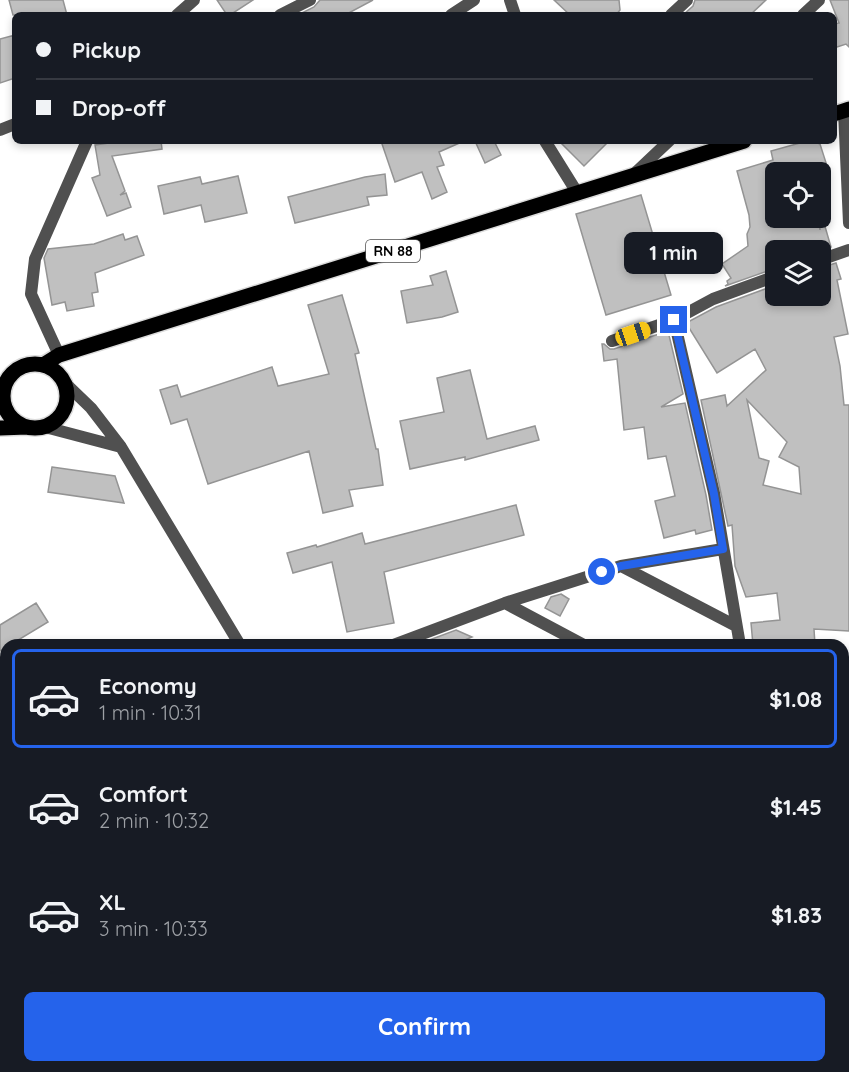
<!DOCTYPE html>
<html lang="en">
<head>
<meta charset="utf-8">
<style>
  :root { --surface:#171b24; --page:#20242c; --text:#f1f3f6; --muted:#9ea1a6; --line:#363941; --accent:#2563eb }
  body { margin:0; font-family:Quicksand,sans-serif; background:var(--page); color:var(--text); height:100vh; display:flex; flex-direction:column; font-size:22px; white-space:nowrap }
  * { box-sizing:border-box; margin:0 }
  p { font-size:20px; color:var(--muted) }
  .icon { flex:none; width:33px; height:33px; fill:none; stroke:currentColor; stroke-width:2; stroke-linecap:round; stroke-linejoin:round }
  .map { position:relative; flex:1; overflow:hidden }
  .side { position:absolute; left:0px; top:639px; width:849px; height:434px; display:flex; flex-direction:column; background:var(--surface); border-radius:18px 18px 0 0; box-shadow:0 3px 9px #0003 }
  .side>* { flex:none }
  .guide { position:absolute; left:12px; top:12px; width:825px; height:132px; border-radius:9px; box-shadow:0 3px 9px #0003; display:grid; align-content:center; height:132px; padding:0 24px; background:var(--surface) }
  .tools { position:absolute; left:765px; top:162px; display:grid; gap:12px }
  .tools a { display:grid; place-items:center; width:66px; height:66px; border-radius:9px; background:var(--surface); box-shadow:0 3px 9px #0003; font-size:30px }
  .end { position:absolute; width:27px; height:27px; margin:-14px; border:8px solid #2563eb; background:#fff; box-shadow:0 0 0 3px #fff }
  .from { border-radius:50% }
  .bubble { position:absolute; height:42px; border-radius:9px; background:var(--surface); box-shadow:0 3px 9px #0003; font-size:20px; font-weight:800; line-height:42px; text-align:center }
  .car { position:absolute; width:18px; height:36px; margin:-18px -9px; border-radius:8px; box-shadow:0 0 4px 2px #0007; background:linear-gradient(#f5c518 24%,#345 0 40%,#f5c518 0 76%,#345 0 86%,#f5c518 0) }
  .guide b { display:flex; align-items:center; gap:21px; height:57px; font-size:22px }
  .guide b+b { border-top:2px solid var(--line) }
  .guide i { width:15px; height:15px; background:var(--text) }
  ul { padding:10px 0 0; list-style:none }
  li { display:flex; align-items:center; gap:18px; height:99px; margin:0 12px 9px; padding:0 12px; border:3px solid transparent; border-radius:9px }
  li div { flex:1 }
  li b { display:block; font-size:22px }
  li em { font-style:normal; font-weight:800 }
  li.selected { border-color:var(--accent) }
  li>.icon { width:54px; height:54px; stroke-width:1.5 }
  .button { display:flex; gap:12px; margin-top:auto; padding:12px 24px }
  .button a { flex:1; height:69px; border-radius:9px; background:var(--accent); color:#fff; font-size:24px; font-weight:800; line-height:69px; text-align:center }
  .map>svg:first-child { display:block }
  .building { fill:#c0c0c0; stroke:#949494; stroke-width:1.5; fill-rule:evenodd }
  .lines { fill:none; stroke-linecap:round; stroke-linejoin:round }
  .primary-casing { stroke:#dbdbdb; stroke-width:18 }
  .minor { stroke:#505050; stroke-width:12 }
  .tertiary { stroke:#505050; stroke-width:12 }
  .primary { stroke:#000; stroke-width:15 }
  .route { stroke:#2563eb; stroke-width:8 }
  .labels { text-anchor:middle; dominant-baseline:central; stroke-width:4.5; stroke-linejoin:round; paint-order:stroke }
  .shield { fill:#fff; stroke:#4c4c4c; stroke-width:1.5 }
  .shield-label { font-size:14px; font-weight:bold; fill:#000 }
</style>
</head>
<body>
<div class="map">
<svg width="849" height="1072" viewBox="0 0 849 1072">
  <rect width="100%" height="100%" fill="#fff"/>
  <path class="building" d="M 9,0 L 63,0 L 67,15 L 13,15 Z
    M 217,0 L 253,0 L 230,15 L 227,15 Z
    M 320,0 L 373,0 L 345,15 L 298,15 L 314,7 Z
    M 554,0 L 619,0 L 620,10 L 616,15 L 570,15 Z
    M 695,0 L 766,0 L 750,15 L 683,15 L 693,6 Z
    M 830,0 L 849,0 L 849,47 L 846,44 L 834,48 L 834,24 L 839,23 Z
    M 15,35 L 15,78 L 0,83 L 0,39 Z
    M 123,141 L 161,141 L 162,149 L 112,156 L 125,191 L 120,195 L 126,193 L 131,207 L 107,216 L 92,178 L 100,175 L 95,145 Z
    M 381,141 L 464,141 L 439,152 L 444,165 L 437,167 L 447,192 L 432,199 L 422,172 L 395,182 Z
    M 475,141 L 494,141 L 501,155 L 485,163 Z
    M 559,141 L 609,141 L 584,166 Z
    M 807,141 L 813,141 L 820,144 L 828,169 L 820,172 L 776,172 L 776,218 L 818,218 L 820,230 L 820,223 L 824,223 L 831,247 L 820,251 L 776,250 L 776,268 L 725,286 L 728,284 L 727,281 L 731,278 L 722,264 L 748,246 L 747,234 L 750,227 L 749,215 L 737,171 L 773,160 L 771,151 Z
    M 385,174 L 387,195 L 367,197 L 369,205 L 295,223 L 288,197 L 365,177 Z
    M 238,176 L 247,213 L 205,222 L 201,205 L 164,214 L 158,186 L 200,177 L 202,184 Z
    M 641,195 L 671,295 L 606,315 L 576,214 Z
    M 123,234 L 125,240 L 137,236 L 144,255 L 95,273 L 98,292 L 92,293 L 94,306 L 67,311 L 65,302 L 52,305 L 44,258 L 48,249 L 94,244 Z
    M 836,263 L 841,279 L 837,280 L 848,334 L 834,337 L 840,366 L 844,405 L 849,405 L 849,631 L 814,629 L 815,645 L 753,645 L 751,623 L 780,620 L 777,593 L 746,597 L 735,566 L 732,525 L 728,526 L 701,400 L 725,395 L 727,406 L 766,370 L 755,349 L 717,373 L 686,323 L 716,307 L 776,285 L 776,296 L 820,296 L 820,268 ZM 747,400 L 787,442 L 779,457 L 799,467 L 801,494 L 763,485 L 769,461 L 759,458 Z
    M 446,271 L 458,312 L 442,317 L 407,323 L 401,291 L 433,285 L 430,276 Z
    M 342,295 L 359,353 L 355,354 L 376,449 L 378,449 L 383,485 L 349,490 L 353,506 L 323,513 L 309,451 L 208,484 L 187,419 L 171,424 L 160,390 L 177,385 L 181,397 L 272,367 L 278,386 L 329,374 L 308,305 Z
    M 668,331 L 683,394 L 661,407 L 685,403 L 706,495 L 712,530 L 696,534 L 695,530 L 664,538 L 655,501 L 675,496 L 666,456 L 648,459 L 644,427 L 624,430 L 617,359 L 604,361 L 602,344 L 604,344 L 610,349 L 614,349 Z
    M 470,370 L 487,439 L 535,426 L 539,440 L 465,460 L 465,457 L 410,469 L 400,421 L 444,412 L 437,378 Z
    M 52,467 L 115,476 L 124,503 L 48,492 Z
    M 516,505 L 524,535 L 384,572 L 394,623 L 347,632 L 332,562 L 293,573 L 287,553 L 316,545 L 317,547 L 362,533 L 365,544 Z
    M 561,594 L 569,599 L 560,616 L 545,608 L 551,597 Z
    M 36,603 L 48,622 L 10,645 L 6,645 L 6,648 L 0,651 L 0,625 Z
    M 456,630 L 472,637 L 453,645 L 416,645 Z"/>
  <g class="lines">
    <g class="primary-casing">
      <path id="primary" d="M 834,114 L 849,109
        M3 396a32 32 0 1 1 64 0a32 32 0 1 1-64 0Z
        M 43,365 L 59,355 L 744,141
        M 0,428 L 27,427"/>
    </g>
    <path class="minor" d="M 510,0 L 515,15
      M 280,15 L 310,0
      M 451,15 L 474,0
      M 671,15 L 687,0
      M 803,15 L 819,0
      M 844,111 L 849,223
      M 0,130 L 15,124
      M 545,141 L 578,194
      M 634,174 L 669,141
      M 820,260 L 849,250
      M 674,320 L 714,493 L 740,645
      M 612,341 L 674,320 L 713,299 L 776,276
      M 621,566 L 736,626
      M 505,603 L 621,566 L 723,549
      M 393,645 L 505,603 L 584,645
      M 0,710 L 6,712
      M 843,782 L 849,782
      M 843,854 L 849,872"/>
    <path class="tertiary" d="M 177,15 L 194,0
      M 59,355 L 31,294 L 35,259 L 87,141
      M 64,382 L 91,408 L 121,447 L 240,645
      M 45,427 L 121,447
      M 687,1066 L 690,1072"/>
    <use href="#primary" class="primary"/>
  </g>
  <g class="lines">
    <path class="route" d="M 602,572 L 621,566 L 723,549 L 714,494 L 674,320"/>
  </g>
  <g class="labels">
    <rect class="shield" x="366" y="240" width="54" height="22" rx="4.5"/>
    <g class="shield-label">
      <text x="393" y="251">RN 88</text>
    </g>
  </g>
</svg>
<div class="tools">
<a><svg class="icon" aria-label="locate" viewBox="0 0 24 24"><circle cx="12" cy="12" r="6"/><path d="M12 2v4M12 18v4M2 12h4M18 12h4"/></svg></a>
<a><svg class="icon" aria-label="layers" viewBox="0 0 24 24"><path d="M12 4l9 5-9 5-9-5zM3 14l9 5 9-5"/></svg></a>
</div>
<i class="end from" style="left:602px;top:572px"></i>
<i class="end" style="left:674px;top:320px"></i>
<div class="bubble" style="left:624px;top:232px;width:99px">1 min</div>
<i class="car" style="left:633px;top:334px;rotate:71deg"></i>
<div class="guide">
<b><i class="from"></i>Pickup</b>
<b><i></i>Drop-off</b>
</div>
<section class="side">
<ul>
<li class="selected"><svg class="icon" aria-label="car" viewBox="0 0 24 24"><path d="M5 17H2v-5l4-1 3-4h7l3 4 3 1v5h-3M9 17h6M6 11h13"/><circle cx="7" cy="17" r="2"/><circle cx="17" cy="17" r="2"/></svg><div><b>Economy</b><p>1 min · 10:31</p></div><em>$1.08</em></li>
<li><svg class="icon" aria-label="car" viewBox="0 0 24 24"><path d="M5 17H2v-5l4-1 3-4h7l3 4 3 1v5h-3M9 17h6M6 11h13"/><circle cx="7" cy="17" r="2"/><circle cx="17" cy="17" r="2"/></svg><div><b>Comfort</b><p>2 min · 10:32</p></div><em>$1.45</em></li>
<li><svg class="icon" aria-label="car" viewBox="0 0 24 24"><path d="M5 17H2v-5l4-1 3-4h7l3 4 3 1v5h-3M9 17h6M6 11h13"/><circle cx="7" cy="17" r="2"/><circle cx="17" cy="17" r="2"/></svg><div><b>XL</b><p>3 min · 10:33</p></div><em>$1.83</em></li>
</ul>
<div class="button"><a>Confirm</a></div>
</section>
</div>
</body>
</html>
